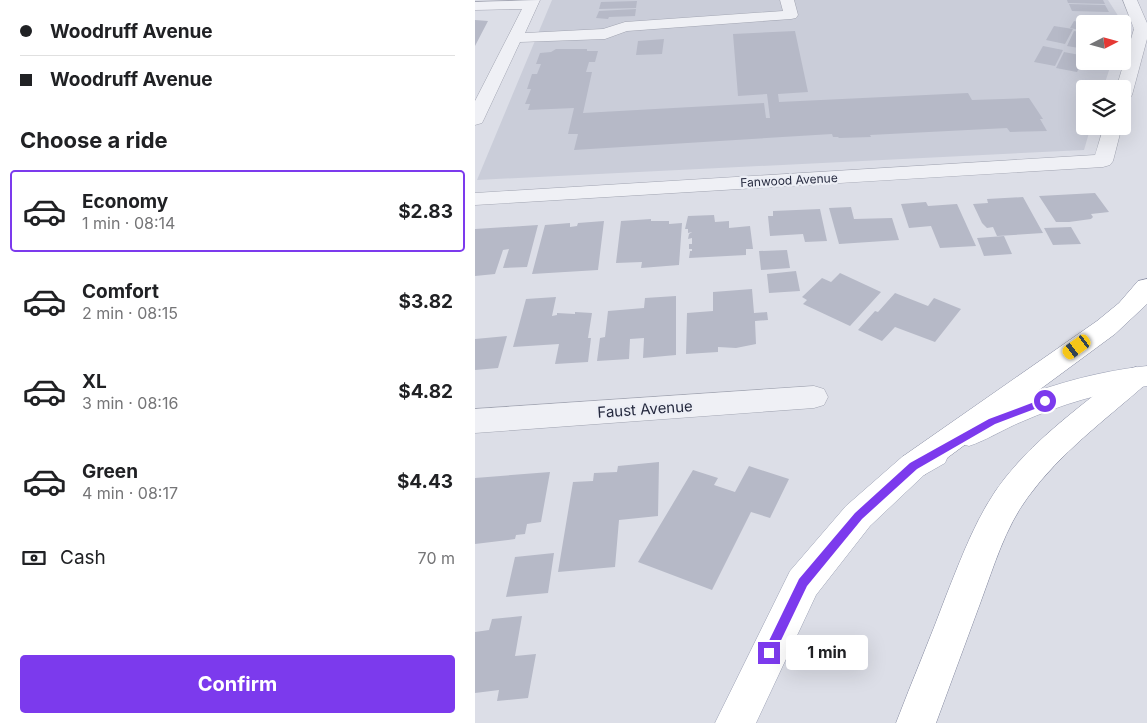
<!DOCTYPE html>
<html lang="en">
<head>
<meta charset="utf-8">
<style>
  :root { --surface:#fff; --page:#f6f6f6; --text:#202124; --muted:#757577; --line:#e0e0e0; --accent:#7c3aed }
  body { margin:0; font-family:Inter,sans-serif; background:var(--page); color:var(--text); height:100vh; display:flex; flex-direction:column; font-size:19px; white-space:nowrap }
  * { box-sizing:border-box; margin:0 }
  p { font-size:16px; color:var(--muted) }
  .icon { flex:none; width:28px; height:28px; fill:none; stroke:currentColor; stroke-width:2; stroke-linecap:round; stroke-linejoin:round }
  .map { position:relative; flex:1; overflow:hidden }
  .details { display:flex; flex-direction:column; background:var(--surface); width:475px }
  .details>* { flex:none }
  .hud { display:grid; align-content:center; height:110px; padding:0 20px; background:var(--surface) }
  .needle { width:32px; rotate:84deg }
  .tools { position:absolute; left:601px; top:15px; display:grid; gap:10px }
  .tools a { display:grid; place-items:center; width:55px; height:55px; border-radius:5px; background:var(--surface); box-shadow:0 5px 20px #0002; font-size:25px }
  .end { position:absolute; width:22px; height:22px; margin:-11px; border:6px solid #7c3aed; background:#fff; box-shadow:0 0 0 2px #fff }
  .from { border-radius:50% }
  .bubble { position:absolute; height:35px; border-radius:5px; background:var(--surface); box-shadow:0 5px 20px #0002; font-size:16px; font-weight:700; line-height:35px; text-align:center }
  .car { position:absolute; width:15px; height:30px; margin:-15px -8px; border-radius:6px; box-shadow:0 0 4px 1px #0007; background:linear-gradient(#f5c518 24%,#345 0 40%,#f5c518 0 76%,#345 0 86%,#f5c518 0) }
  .hud b { display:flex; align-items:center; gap:18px; height:48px; font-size:19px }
  .hud b+b { border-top:1px solid var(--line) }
  .hud i { width:12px; height:12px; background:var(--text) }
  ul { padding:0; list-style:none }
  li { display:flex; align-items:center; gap:15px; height:82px; margin:0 10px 8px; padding:0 10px; border:2px solid transparent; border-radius:5px }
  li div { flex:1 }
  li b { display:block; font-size:19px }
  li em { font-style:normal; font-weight:700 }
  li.on { border-color:var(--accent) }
  li>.icon { width:45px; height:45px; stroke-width:1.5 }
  h2 { padding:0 20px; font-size:22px; line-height:60px }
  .pay { display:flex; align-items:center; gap:12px; height:55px; padding:0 20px; font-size:19px }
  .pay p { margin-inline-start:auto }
  .primary-button { display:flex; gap:10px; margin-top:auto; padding:10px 20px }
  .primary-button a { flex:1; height:58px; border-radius:5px; background:var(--accent); color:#fff; font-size:20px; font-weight:700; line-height:58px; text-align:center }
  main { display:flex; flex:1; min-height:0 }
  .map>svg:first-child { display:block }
  .built { fill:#cacdd9 }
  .building { fill:#b6b9c7 }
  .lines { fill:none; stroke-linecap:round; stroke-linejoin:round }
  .minor-casing { stroke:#a1a4b1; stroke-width:1 }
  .major-casing { stroke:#9ba0b4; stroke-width:1 }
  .highway-casing { stroke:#83889f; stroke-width:1 }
  .minor { fill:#eff0f5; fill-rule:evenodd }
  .major { fill:#fff; fill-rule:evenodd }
  .highway { fill:#fff; fill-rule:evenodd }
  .route { fill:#7c3aed }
  .labels { text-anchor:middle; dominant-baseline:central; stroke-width:4.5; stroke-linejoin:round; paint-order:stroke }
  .far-street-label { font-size:12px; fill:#25293e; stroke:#eceef5 }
  .street-label { font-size:15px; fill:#25293e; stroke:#eceef5 }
</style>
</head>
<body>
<main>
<section class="details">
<div class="hud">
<b><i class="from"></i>Woodruff Avenue</b>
<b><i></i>Woodruff Avenue</b>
</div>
<h2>Choose a ride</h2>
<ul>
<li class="on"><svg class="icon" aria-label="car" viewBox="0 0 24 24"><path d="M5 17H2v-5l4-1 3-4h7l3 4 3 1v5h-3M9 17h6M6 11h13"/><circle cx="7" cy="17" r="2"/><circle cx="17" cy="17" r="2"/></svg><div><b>Economy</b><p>1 min · 08:14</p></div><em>$2.83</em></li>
<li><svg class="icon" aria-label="car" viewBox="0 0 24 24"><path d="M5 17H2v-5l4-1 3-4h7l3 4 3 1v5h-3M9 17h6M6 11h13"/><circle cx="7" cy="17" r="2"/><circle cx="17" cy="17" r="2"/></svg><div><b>Comfort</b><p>2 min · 08:15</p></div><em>$3.82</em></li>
<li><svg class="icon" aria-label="car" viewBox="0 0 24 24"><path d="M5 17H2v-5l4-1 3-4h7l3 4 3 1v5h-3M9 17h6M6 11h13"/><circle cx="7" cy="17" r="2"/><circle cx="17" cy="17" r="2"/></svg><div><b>XL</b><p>3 min · 08:16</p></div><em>$4.82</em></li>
<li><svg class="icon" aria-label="car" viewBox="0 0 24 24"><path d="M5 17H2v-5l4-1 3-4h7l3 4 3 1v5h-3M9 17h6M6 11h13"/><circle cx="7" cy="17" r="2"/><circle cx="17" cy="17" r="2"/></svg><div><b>Green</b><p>4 min · 08:17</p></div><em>$4.43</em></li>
</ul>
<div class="pay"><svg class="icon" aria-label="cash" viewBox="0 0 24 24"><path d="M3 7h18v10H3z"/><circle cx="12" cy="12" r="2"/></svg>Cash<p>70 m</p></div>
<div class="primary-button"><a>Confirm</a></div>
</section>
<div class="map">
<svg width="672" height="723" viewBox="0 0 672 723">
  <rect width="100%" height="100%" fill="#dcdee7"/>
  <path class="built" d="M 77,0 L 633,0 L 649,25 L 648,29 L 648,24 L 610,24 L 610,61 L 637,61 L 628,89 L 610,89 L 610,126 L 616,126 L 609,150 L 2,180 Z"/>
  <path class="building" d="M 592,0 L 628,0 L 630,4 L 593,3 Z
    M 162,1 L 161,8 L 124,9 L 126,2 Z
    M 594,4 L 630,5 L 634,12 L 597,11 Z
    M 161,9 L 160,16 L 134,17 L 133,19 L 121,18 L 124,11 Z
    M 603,17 L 636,23 L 636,24 L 601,20 Z
    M 0,20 L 13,21 L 0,46 Z
    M 599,21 L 610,23 L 610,31 L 595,28 Z
    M 579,26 L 598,29 L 590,44 L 571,40 Z
    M 320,31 L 333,92 L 303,94 L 304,102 L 493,93 L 497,100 L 554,98 L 568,119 L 565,119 L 572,131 L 535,132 L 532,128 L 395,135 L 396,137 L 364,138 L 363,137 L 358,137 L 357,134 L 99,150 L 103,134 L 93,134 L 99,108 L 53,110 L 55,104 L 50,104 L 56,89 L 52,89 L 57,74 L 62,74 L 66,64 L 61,64 L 65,53 L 76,52 L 81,49 L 112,49 L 112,51 L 123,51 L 120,62 L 114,62 L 111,72 L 117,72 L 108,113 L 289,103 L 291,118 L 295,118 L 292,94 L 263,96 L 258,34 Z
    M 599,31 L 610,33 L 610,49 L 592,46 Z
    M 189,39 L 187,54 L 161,55 L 163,41 Z
    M 568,46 L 588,50 L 580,66 L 559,62 Z
    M 589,52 L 610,56 L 602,72 L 581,68 Z
    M 620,193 L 634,212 L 616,214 L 618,217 L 616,219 L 594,222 L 581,222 L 564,196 Z
    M 548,197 L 568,233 L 522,236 L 518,227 L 512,228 L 507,223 L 498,204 L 513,203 L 512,199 Z
    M 451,202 L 453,206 L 482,204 L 501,246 L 465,248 L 456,226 L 434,228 L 426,204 Z
    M 376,207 L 379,219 L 417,218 L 424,240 L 364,244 L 354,208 Z
    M 345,209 L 352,241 L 330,242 L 328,234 L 295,236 L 293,216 L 298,216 L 298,211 Z
    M 239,215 L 240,222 L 254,221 L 254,228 L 275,226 L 278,249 L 271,249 L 271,255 L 214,258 L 215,251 L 217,251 L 217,249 L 214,249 L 214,244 L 217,244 L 217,238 L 213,239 L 214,234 L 217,232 L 213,233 L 213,229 L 210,229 L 213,216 Z
    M 176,219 L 176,221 L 194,221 L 194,224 L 207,223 L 204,265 L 166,268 L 167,262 L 141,263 L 146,221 Z
    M 129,221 L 123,270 L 57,274 L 70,225 L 95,223 L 95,227 L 102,226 L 103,223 Z
    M 63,225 L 52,267 L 28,268 L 34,249 L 28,250 L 20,274 L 0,276 L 0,229 Z
    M 596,227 L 606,244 L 578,245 L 569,228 Z
    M 529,236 L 537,254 L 509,256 L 502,238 Z
    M 312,250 L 315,268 L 286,270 L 284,251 Z
    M 321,271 L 325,291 L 294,293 L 292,274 Z
    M 365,273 L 406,292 L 375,326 L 328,304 L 332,300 L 327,297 L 347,278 L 356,282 Z
    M 277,289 L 279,313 L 292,312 L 293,320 L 280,321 L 281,344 L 261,348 L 243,347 L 243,352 L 211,354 L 212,313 L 238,311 L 238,292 Z
    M 420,293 L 453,306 L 459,298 L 486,309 L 460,342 L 420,327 L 407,341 L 383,330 L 400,311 L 403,312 Z
    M 201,296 L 201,355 L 168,358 L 169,338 L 155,339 L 154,359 L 122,361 L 125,338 L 130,337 L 133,311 L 169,308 L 170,298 Z
    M 81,297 L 77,316 L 82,315 L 82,313 L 100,314 L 100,312 L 117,313 L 113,338 L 116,338 L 113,362 L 80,364 L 84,344 L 38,347 L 51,299 Z
    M 32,336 L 23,368 L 0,370 L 0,339 Z
    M 184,462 L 183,516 L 144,520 L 140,567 L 83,572 L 98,482 L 118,481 L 119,473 L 142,472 L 143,466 Z
    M 274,466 L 314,479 L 295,518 L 276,512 L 237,590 L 163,562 L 218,470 L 243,478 L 239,485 L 260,492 Z
    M 75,472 L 66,522 L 52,524 L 50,534 L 41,535 L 40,539 L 0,544 L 0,478 Z
    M 79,553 L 73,593 L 31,597 L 40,557 Z
    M 47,616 L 40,656 L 61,654 L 53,698 L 22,701 L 24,690 L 0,693 L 0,632 L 14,630 L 17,619 Z"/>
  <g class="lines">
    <g class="minor-casing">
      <path id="minor" d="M 65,0 L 50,33 L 128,29 L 150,22 L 308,11 L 305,0 L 319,0 L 323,15 L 321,18 L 316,19 L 152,31 L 130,39 L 45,42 L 9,119 L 7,123 L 0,125 L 0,101 L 47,9 L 0,10 L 0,2 Z
        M 648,0 L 662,0 L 672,23 L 672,39 L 657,95 L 654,99 L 648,100 L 648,89 L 641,89 L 659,29 Z
        M 629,126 L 647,126 L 638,161 L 635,165 L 628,167 L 0,205 L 0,193 L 620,155 Z
        M 339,386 L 349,389 L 353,397 L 349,405 L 339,408 L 0,433 L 0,409 Z"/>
    </g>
    <g class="major-casing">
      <path id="major" d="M 672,366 L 672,386 C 628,392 587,404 546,422 C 529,429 512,440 494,446 L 483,443 L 479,434 L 483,425 C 542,395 606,373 672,366 Z
        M 459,441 L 470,445 L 474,454 L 470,463 L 449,475 L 395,526 L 341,595 L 281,723 L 240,723 L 315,571 L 371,506 L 427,457 Z"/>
    </g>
    <g class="highway-casing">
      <path id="highway" d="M 672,279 L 672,304 L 640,334 L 449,475 L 438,479 L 427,475 L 422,466 L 427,457 L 622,321 L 644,303 L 663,281 Z
        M 661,367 L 672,372 L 671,384 C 630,420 585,453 553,497 C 530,528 519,566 506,601 C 491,642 476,682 461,723 L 421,723 C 437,681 455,639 471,596 C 487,556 503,512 530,478 C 564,435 609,404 651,370 Z"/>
    </g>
    <use href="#minor" class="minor"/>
    <use href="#major" class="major"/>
    <use href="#highway" class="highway"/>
  </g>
  <path class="route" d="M 570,398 L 574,401 L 573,404 L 520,424 L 442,469 L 387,519 L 332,586 L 298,657 L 294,658 L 290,657 L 288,653 L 290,649 L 324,579 L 380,513 L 435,463 L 514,419 Z"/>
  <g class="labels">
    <g class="far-street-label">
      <text transform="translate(314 180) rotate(-3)">Fanwood Avenue</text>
    </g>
    <g class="street-label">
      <text transform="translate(170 409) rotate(-4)">Faust Avenue</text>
    </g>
  </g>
</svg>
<div class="tools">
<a><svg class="needle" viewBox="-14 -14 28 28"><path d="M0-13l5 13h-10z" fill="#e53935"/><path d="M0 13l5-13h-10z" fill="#757577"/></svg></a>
<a><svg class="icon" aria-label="layers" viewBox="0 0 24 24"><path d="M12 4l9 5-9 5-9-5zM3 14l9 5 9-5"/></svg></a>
</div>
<i class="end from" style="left:570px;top:401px"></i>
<i class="end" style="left:294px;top:653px"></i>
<div class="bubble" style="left:311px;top:635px;width:82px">1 min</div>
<i class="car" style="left:602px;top:347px;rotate:234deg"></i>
</div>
</main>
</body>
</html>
